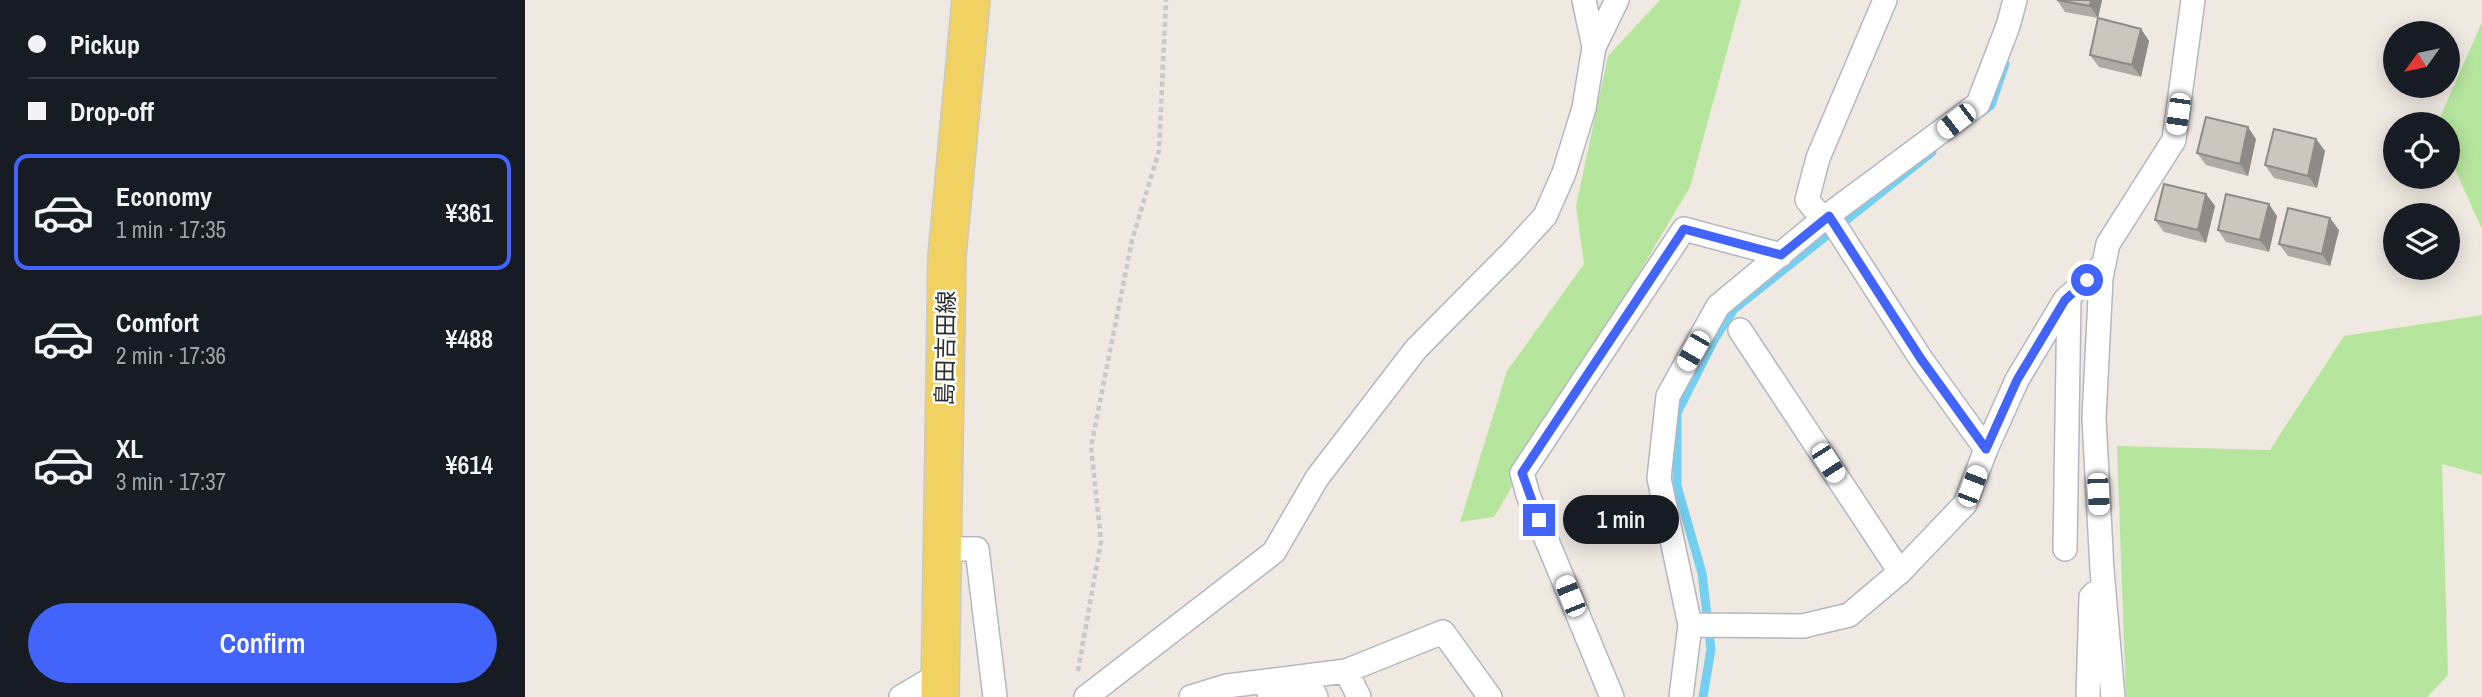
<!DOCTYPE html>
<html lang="en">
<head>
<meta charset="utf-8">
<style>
  :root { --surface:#171b24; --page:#20242c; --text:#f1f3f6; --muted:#9ea1a6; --line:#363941; --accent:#4264fb }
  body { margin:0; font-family:"Archivo Narrow","Noto Sans JP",sans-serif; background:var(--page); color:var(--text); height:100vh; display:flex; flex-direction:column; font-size:26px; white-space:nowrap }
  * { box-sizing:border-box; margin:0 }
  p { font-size:23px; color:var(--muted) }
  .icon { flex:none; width:38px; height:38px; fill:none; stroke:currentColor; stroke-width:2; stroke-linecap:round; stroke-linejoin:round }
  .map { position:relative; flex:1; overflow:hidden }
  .panel { display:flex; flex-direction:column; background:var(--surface); width:525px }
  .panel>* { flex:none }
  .hud { display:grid; align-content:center; height:154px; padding:0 28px; background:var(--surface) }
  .needle { width:46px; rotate:237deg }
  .tools { position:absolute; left:1858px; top:21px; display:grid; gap:14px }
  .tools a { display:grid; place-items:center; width:77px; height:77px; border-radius:50%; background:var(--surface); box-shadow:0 4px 18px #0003; font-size:35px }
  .end { position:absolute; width:32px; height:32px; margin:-16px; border:9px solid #4264fb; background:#fff; box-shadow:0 0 0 4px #fff }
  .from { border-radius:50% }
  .bubble { position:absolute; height:49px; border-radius:24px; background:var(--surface); box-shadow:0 4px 18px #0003; font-size:23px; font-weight:600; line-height:49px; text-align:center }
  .car { position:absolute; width:21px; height:42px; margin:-21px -10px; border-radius:9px; box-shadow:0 0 5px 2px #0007; background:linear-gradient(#fff 24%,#345 0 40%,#fff 0 76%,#345 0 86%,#fff 0) }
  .hud b { display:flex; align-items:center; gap:24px; height:66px; font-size:26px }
  .hud b+b { border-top:2px solid var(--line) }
  .hud i { width:18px; height:18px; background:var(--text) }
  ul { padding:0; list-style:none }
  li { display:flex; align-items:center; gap:21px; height:116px; margin:0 14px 10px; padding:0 14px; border:4px solid transparent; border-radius:14px }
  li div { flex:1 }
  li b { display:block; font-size:26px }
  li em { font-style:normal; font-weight:600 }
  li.current { border-color:var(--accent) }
  li>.icon { width:63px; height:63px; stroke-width:1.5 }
  .cta { display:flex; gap:14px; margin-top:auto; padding:14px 28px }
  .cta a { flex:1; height:80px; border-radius:42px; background:var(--accent); color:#fff; font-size:28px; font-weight:600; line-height:80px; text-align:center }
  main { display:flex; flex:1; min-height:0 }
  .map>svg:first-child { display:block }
  .green { fill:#b6e59e }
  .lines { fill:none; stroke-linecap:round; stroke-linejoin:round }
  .stream { stroke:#75cff0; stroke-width:9 }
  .street-casing { stroke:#b4b7c1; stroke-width:26 }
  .primary-casing { stroke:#c9c9c9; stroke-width:40 }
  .path { stroke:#c9c9c9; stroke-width:4.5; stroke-dasharray:5 3.5; stroke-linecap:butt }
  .street { stroke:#fff; stroke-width:23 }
  .primary { stroke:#f2d163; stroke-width:37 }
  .wall { fill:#afaba4 }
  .shaded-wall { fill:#8e8b86 }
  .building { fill:#cbc7bf; stroke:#8e8b86; stroke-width:2 }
  .route { stroke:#4264fb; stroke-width:9 }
  .labels { text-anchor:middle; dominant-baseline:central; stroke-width:5; stroke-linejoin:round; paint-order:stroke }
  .street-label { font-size:23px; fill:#2e2e2e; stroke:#fff }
</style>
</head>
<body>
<main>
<section class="panel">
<div class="hud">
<b><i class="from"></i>Pickup</b>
<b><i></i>Drop-off</b>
</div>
<ul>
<li class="current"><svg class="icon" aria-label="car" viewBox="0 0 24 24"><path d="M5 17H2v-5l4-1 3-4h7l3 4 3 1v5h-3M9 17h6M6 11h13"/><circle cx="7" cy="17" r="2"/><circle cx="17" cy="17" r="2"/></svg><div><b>Economy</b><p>1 min · 17:35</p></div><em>¥361</em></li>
<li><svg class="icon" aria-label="car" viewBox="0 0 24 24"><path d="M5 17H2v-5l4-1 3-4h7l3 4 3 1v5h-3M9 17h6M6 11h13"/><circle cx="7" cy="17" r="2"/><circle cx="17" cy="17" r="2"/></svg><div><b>Comfort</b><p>2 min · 17:36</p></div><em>¥488</em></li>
<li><svg class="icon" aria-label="car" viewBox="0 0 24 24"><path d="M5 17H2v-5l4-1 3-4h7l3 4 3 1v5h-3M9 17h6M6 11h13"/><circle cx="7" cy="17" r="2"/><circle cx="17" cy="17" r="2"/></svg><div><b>XL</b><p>3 min · 17:37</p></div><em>¥614</em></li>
</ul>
<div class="cta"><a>Confirm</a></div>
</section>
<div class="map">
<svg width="1957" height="697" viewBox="0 0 1957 697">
  <rect width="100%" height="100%" fill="#efe9e1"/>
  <path class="green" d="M 1135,0 L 1216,0 L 1165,187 L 969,517 L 935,522 L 982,371 L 1059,264 L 1051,206 L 1083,56 Z
    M 1957,22 L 1957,229 L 1923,154 L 1923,124 L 1912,124 Z
    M 1957,315 L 1957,475 L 1917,464 L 1923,675 L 1902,697 L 1601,697 L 1592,446 L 1745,450 L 1819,336 Z"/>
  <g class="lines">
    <path class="stream" d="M 1456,113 L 1466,105 L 1480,64
      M 1178,697 L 1186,649 L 1177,573 L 1152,486 L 1152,413 L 1190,338 L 1209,309 L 1407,152"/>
    <g class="street-casing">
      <path id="street" d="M 1059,0 L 1069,47
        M 1360,0 L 1293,158 L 1282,200 L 1298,219 L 1453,104 L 1483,26 L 1490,0
        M 1304,216 L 1396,359 L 1461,449 L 1492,380 L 1540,300 L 1579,264
        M 1298,219 L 1193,306 L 1143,396 L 1134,478 L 1165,625 L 1278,626 L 1324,615 L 1375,572
        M 1215,330 L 1375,572 L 1440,504 L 1461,449
        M 417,549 L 452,549 L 470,697
        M 1540,549 L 1544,296
        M 744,693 L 789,693 L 791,697
        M 376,697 L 415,674
        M 561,697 L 749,552 L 792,478 L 891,349 L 988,251 L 1020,216 L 1039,173 L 1059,108 L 1069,47 L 1092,0
        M 666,697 L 702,686 L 821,671
        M 834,697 L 821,671 L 918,632 L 965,697
        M 1087,697 L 1003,495 L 997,473 L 1159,229 L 1256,255
        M 1156,697 L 1165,625
        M 1563,697 L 1566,597 L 1570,593
        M 1588,697 L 1577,570 L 1569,418 L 1576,278 L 1583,244 L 1649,140 L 1668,0"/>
    </g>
    <g class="primary-casing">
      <path id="primary" d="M 415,697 L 422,256 L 446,0"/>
    </g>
    <path class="path" d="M 553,671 L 576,541 L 566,447 L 607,240 L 634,151 L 641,0"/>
    <use href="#street" class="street"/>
    <use href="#primary" class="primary"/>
  </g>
  <path class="wall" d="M 1532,0 L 1577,0 L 1573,18 L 1540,12 Z
    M 1616,29 L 1624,41 L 1616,77 L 1574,67 L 1565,55 Z
    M 1731,139 L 1723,176 L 1681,165 L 1672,153 Z
    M 1791,139 L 1800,151 L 1792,188 L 1749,178 L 1740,165 Z
    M 1681,194 L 1690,206 L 1681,243 L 1639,232 L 1630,220 Z
    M 1752,216 L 1744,252 L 1701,242 L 1693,230 Z
    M 1814,230 L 1805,266 L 1763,256 L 1754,244 Z"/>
  <path class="shaded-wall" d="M 1566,0 L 1577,0 L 1573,18 L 1565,6 Z
    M 1616,29 L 1624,41 L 1616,77 L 1607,65 Z
    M 1723,127 L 1731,139 L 1723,176 L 1715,164 Z
    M 1791,139 L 1800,151 L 1792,188 L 1783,176 Z
    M 1681,194 L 1690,206 L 1681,243 L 1673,230 Z
    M 1744,204 L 1752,216 L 1744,252 L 1735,240 Z
    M 1805,218 L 1814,230 L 1805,266 L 1797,254 Z"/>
  <path class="building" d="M 1532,0 L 1566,0 L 1565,6 Z
    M 1573,18 L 1616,29 L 1607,65 L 1565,55 Z
    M 1681,117 L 1723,127 L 1715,164 L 1672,153 Z
    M 1749,129 L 1791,139 L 1783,176 L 1740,165 Z
    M 1639,184 L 1681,194 L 1673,230 L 1630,220 Z
    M 1701,194 L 1744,204 L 1735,240 L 1693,230 Z
    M 1763,208 L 1805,218 L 1797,254 L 1754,244 Z"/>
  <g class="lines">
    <path class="route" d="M 1014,520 L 997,473 L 1159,229 L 1256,255 L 1304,216 L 1396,359 L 1461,449 L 1492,380 L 1540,300 L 1562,280"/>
  </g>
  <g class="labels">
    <g class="street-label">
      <text transform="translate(420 348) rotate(-89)">島田吉田線</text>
    </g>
  </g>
</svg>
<div class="tools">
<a><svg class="needle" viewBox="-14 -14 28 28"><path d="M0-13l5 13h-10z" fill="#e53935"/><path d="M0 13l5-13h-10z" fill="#9ea1a6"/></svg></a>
<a><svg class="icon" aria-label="locate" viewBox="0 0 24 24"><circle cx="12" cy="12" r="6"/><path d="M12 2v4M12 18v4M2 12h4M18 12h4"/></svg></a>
<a><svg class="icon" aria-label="layers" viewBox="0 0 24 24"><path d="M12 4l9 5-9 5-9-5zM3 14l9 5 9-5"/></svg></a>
</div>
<i class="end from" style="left:1562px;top:280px"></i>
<i class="end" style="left:1014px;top:520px"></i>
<div class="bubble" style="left:1038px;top:495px;width:116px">1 min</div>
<i class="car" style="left:1653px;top:114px;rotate:188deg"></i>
<i class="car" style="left:1431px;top:121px;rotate:232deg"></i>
<i class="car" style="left:1168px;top:351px;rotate:210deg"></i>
<i class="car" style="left:1303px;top:463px;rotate:147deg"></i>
<i class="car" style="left:1447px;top:486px;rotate:21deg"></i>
<i class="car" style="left:1573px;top:494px;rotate:177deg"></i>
<i class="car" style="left:1045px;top:596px;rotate:338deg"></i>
</div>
</main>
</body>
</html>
